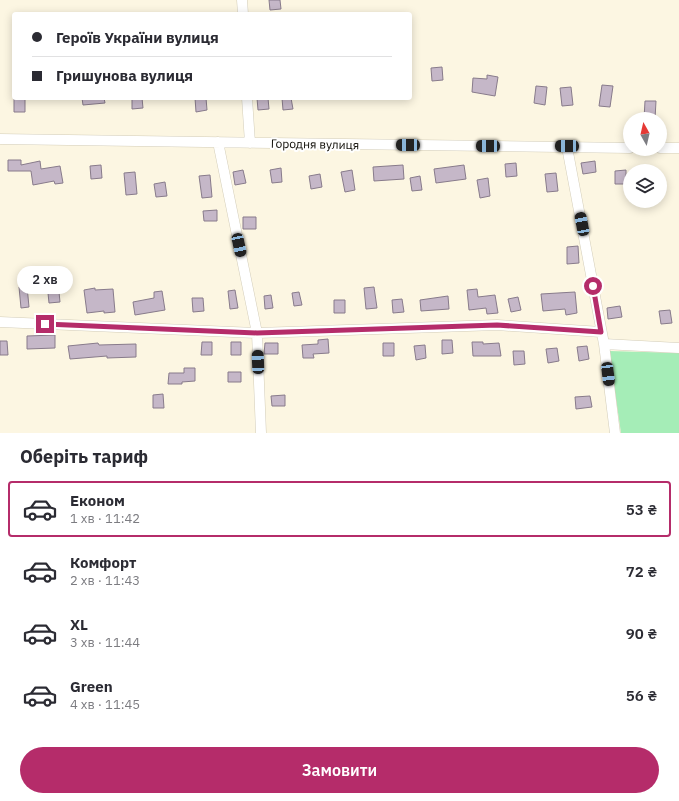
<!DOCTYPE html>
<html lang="uk">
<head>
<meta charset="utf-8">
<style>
  :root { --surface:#fff; --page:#f7f7f7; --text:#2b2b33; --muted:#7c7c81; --line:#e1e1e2; --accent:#b52c6a }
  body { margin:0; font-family:"IBM Plex Sans",sans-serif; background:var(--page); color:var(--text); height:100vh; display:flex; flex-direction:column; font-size:15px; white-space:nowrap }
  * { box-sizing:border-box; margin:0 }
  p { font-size:13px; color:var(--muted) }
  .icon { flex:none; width:22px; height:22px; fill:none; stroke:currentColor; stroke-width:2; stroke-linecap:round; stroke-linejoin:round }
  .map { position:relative; height:433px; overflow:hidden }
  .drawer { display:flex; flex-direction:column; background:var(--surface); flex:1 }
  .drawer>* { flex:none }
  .banner { position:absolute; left:12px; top:12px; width:400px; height:88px; border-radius:4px; box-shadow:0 2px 10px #0003; display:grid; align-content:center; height:88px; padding:0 20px; background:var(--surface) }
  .needle { width:26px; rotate:352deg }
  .tools { position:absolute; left:623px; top:112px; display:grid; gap:8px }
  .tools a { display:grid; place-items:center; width:44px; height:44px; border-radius:50%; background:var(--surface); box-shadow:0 2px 10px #0003; font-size:20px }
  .end { position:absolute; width:18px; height:18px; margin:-9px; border:5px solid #b52c6a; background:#fff; box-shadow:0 0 0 2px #fff }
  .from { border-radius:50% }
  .bubble { position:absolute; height:28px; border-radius:14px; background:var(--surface); box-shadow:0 2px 10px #0003; font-size:13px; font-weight:600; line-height:28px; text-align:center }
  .car { position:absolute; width:12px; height:24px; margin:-12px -6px; border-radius:5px; box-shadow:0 0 3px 1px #0007; background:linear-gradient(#222 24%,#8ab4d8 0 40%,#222 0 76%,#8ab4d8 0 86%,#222 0) }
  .banner b { display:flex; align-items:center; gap:14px; height:38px; font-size:15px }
  .banner b+b { border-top:1px solid var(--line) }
  .banner i { width:10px; height:10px; background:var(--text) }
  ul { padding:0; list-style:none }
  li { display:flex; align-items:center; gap:12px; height:56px; margin:0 8px 6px; padding:0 12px; border:2px solid transparent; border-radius:4px }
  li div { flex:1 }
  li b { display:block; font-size:15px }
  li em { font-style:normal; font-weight:600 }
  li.selected { border-color:var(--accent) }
  li>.icon { width:36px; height:36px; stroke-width:1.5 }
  h2 { padding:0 20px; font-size:18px; line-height:48px }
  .primary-button { display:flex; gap:8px; margin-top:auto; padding:8px 20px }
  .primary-button a { flex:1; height:46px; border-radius:24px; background:var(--accent); color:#fff; font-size:16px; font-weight:600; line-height:46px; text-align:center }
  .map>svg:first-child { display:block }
  .green { fill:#a5edb7 }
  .building { fill:#c5b7c8; stroke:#887b8b }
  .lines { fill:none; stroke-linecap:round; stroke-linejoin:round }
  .minor-casing { stroke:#d3cdb9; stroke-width:11 }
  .minor { stroke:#fff; stroke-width:10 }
  .route { stroke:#b52c6a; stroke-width:5 }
  .labels { text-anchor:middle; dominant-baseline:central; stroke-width:4; stroke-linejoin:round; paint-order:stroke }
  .street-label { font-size:12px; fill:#0e0c06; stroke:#fff }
</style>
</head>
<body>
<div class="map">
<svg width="679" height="433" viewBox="0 0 679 433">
  <rect width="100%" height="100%" fill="#fcf6e2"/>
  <path class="green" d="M 609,351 L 679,353 L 679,433 L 621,433 Z"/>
  <path class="building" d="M 269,0 L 280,0 L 281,9 L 270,10 Z
    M 442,67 L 443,80 L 432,81 L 431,68 Z
    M 487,75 L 498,77 L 495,96 L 472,92 L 473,78 L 487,79 Z
    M 602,85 L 613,86 L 610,107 L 599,106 Z
    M 536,86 L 547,87 L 545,105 L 534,103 Z
    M 571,87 L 573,105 L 562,106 L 560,88 Z
    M 14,98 L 25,98 L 25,112 L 14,112 Z
    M 82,98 L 104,98 L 105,103 L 83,105 Z
    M 132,98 L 142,98 L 143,108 L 132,109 Z
    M 195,98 L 206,98 L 207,110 L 196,112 Z
    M 257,98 L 268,98 L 269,109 L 258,110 Z
    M 282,98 L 291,98 L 293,109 L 283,110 Z
    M 645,101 L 656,101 L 655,119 L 644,119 Z
    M 8,160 L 21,160 L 21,165 L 40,161 L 41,169 L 60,166 L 63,183 L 55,184 L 54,181 L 33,185 L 31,171 L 8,171 Z
    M 595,161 L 596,172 L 583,174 L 581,163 Z
    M 516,163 L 517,176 L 506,177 L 505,164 Z
    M 101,165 L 102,178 L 91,179 L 90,166 Z
    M 403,165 L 404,179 L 374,181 L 373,167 Z
    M 464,165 L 466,179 L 436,183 L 434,169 Z
    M 281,168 L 282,182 L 272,183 L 270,170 Z
    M 243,170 L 246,183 L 235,185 L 233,172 Z
    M 352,170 L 355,190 L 345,192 L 341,172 Z
    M 626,170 L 626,184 L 615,184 L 615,171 Z
    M 135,172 L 137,194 L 126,195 L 124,173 Z
    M 556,173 L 558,191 L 547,192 L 545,174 Z
    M 320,174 L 322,187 L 311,189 L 309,176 Z
    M 210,175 L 212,197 L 202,198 L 199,176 Z
    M 420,176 L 422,190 L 412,191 L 410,178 Z
    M 488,178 L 490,196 L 480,198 L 477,180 Z
    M 165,182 L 167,196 L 156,197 L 154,184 Z
    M 217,210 L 217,221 L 204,221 L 203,211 Z
    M 243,217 L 256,217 L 256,229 L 243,229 Z
    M 578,246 L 579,263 L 567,264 L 567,247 Z
    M 27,286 L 29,307 L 21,308 L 19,287 Z
    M 374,287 L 377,308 L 366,309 L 364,288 Z
    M 95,288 L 95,290 L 113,289 L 115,312 L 104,313 L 104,311 L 87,313 L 84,290 Z
    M 477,289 L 478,297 L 495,295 L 498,313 L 487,314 L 486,308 L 469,310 L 467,290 Z
    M 235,290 L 238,308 L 230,309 L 228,291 Z
    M 162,291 L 165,310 L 135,315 L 133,302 L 154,298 L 154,292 Z
    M 59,292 L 60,302 L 49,303 L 48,293 Z
    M 299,292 L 302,305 L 294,306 L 292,293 Z
    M 575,292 L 577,313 L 566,315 L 565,309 L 543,311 L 541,294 Z
    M 271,295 L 273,308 L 265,309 L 264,296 Z
    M 448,296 L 449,309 L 421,311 L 420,300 Z
    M 518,297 L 521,310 L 511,312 L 508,299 Z
    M 192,298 L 203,298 L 204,311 L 193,312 Z
    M 402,299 L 404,312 L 393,313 L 392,300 Z
    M 334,300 L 345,300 L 345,313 L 334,313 Z
    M 620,306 L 622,317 L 608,319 L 607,308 Z
    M 670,310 L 672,323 L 661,324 L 659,311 Z
    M 55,335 L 55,348 L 27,349 L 27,336 Z
    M 328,339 L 329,353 L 313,354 L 314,358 L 303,358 L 302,345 L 318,344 L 318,340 Z
    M 442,340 L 452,340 L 453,353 L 442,354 Z
    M 0,341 L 7,341 L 8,355 L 0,355 Z
    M 202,342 L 212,342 L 212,355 L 201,355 Z
    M 231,342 L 241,342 L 241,355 L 231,355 Z
    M 472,342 L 483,342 L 483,344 L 499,343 L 501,356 L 473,356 Z
    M 98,343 L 99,345 L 136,344 L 136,357 L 107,358 L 107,356 L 70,359 L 68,346 Z
    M 265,343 L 278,343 L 278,354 L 264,354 Z
    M 383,343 L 394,343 L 394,356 L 383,356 Z
    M 425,345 L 426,358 L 416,360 L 414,346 Z
    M 587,346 L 589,359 L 579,361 L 577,347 Z
    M 557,348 L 559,361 L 548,363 L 546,349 Z
    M 513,351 L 524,351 L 525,364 L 514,365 Z
    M 184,368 L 195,368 L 195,381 L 182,382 L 182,384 L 168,384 L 169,373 L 184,373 Z
    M 228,372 L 241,372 L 241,382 L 228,382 Z
    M 163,394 L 164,408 L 153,408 L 153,395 Z
    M 285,395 L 285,406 L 272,406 L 271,396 Z
    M 590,396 L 592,407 L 576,409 L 575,397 Z"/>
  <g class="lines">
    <g class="minor-casing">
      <path id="minor" d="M 242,0 L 243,14
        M 247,98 L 250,143
        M 0,139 L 630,148
        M 218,142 L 257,333 L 261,433
        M 567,147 L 604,344 L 615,433
        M 660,148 L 679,148
        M 0,322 L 257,333 L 497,325 L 601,332
        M 604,344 L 679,348"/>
    </g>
    <use href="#minor" class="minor"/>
  </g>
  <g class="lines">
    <path class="route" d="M 45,324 L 257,333 L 497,325 L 601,332 L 593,286"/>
  </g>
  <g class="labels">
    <g class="street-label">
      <text transform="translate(315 144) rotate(1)">Городня вулиця</text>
    </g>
  </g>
</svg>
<div class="tools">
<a><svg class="needle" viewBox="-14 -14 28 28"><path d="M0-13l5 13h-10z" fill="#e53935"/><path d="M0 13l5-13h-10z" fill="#7c7c81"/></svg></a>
<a><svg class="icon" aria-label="layers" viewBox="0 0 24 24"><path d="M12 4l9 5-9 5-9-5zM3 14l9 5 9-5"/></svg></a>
</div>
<i class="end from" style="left:593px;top:286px"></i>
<i class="end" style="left:45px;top:324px"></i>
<div class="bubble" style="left:17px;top:266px;width:56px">2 хв</div>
<i class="car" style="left:408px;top:145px;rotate:271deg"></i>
<i class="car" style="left:488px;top:146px;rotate:271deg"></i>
<i class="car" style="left:567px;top:146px;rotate:271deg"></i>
<i class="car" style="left:582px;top:224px;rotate:349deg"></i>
<i class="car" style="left:239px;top:245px;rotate:168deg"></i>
<i class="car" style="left:258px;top:362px;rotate:358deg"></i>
<i class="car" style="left:608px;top:374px;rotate:173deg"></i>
<div class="banner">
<b><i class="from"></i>Героїв України вулиця</b>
<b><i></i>Гришунова вулиця</b>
</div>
</div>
<section class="drawer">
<h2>Оберіть тариф</h2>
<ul>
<li class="selected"><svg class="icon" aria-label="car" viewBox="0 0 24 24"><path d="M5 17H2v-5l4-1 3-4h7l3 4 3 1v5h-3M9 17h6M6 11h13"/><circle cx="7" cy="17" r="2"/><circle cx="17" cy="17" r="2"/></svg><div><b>Економ</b><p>1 хв · 11:42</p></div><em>53 ₴</em></li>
<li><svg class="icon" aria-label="car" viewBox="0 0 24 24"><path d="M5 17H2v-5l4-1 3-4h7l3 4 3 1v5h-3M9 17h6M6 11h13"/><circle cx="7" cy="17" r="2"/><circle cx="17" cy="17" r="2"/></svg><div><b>Комфорт</b><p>2 хв · 11:43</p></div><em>72 ₴</em></li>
<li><svg class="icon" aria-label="car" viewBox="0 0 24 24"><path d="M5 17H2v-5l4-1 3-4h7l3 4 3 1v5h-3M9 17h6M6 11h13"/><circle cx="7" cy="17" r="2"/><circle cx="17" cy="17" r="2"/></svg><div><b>XL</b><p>3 хв · 11:44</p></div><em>90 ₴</em></li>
<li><svg class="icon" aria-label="car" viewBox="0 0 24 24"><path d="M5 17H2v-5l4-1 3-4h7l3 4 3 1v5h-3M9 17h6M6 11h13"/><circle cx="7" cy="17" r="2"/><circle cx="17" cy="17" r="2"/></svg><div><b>Green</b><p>4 хв · 11:45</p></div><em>56 ₴</em></li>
</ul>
<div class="primary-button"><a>Замовити</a></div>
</section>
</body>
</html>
